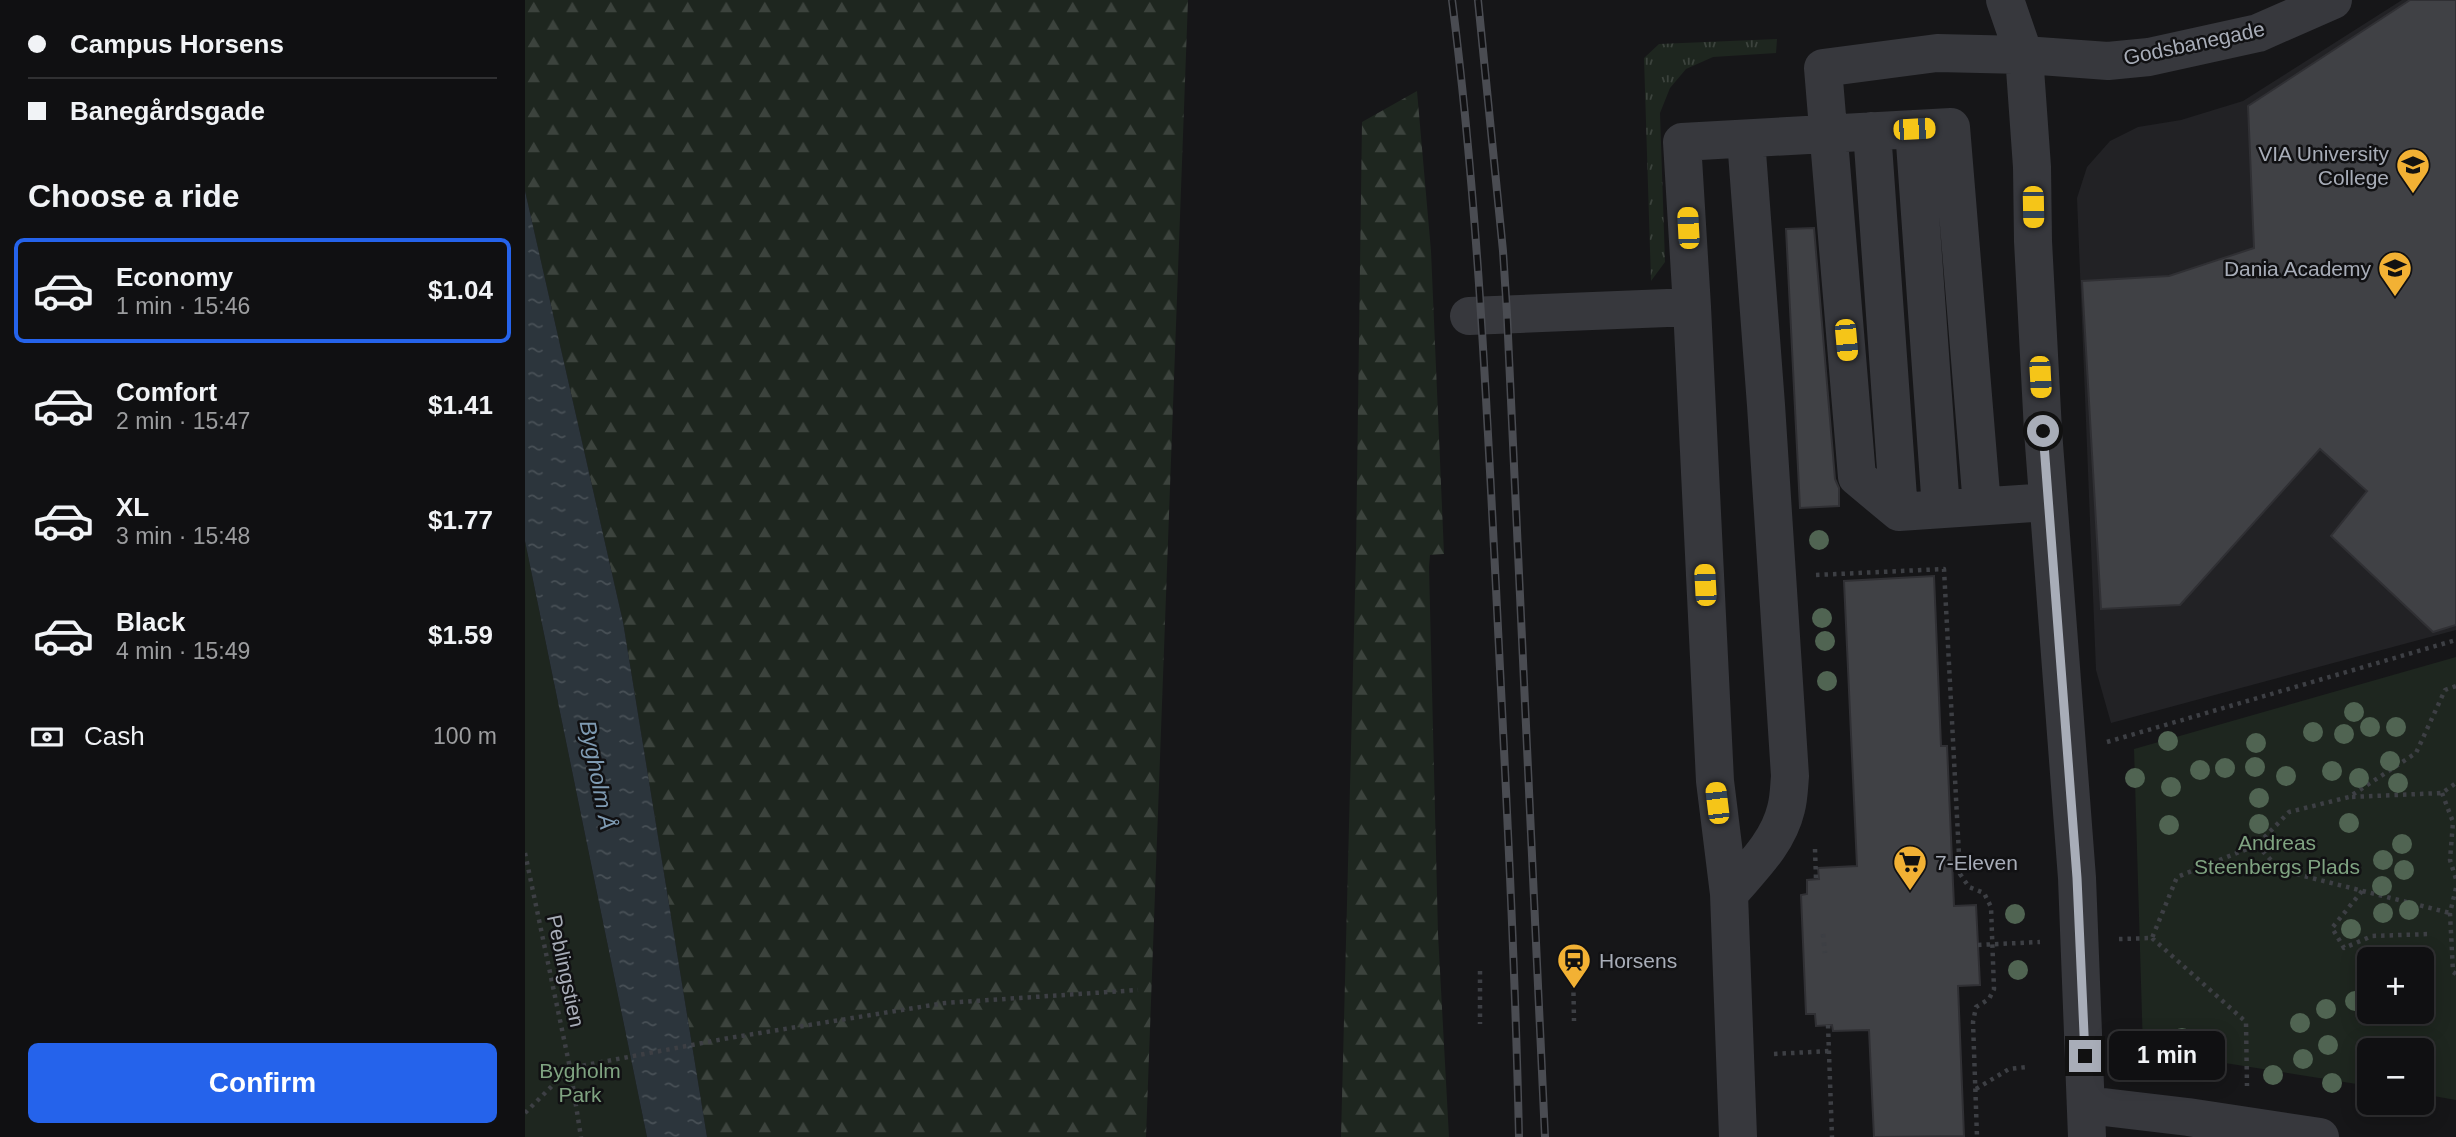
<!DOCTYPE html>
<html lang="en">
<head>
<meta charset="utf-8">
<style>
  :root { --surface:#101012; --page:#1e1e20; --text:#f1f3f6; --muted:#9c9d9f; --line:#303032; --accent:#2563eb }
  body { margin:0; font-family:Arial,sans-serif; background:var(--page); color:var(--text); height:100vh; display:flex; flex-direction:column; font-size:26px; white-space:nowrap }
  * { box-sizing:border-box; margin:0 }
  p { font-size:23px; color:var(--muted) }
  .icon { flex:none; width:38px; height:38px; fill:none; stroke:currentColor; stroke-width:2; stroke-linecap:round; stroke-linejoin:round }
  .map { position:relative; flex:1; overflow:hidden }
  .sheet { display:flex; flex-direction:column; background:var(--surface); width:525px }
  .sheet>* { flex:none }
  .guide { display:grid; align-content:center; height:154px; padding:0 28px; background:var(--surface) }
  .buttons { position:absolute; left:1832px; top:947px; display:grid; gap:14px }
  .buttons a { display:grid; place-items:center; width:77px; height:77px; border-radius:10px; background:var(--surface); box-shadow:0 4px 18px #0003,0 0 0 2px var(--line); font-size:35px }
  .end { position:absolute; width:32px; height:32px; margin:-16px; border:9px solid #a8adb8; background:#111; box-shadow:0 0 0 4px #111 }
  .from { border-radius:50% }
  .bubble { position:absolute; height:49px; border-radius:10px; background:var(--surface); box-shadow:0 4px 18px #0003,0 0 0 2px var(--line); font-size:23px; font-weight:700; line-height:49px; text-align:center }
  .car { position:absolute; width:21px; height:42px; margin:-21px -10px; border-radius:9px; box-shadow:0 0 5px 2px #0007; background:linear-gradient(#f5c518 24%,#345 0 40%,#f5c518 0 76%,#345 0 86%,#f5c518 0) }
  .guide b { display:flex; align-items:center; gap:24px; height:66px; font-size:26px }
  .guide b+b { border-top:2px solid var(--line) }
  .guide i { width:18px; height:18px; background:var(--text) }
  ul { padding:0; list-style:none }
  li { display:flex; align-items:center; gap:21px; height:105px; margin:0 14px 10px; padding:0 14px; border:4px solid transparent; border-radius:10px }
  li div { flex:1 }
  li b { display:block; font-size:26px }
  li em { font-style:normal; font-weight:700 }
  li.selected { border-color:var(--accent) }
  li>.icon { width:63px; height:63px; stroke-width:1.5 }
  h2 { padding:0 28px; font-size:32px; line-height:84px }
  .pay { display:flex; align-items:center; gap:18px; height:77px; padding:0 28px; font-size:26px }
  .pay p { margin-inline-start:auto }
  .primary-button { display:flex; gap:14px; margin-top:auto; padding:14px 28px }
  .primary-button a { flex:1; height:80px; border-radius:10px; background:var(--accent); color:#fff; font-size:28px; font-weight:700; line-height:80px; text-align:center }
  main { display:flex; flex:1; min-height:0 }
  .map>svg:first-child { display:block }
  .built { fill:#222225 }
  .grass { fill:url(#grass-tufts) }
  .forest { fill:url(#forest-firs) }
  .park { fill:#1e261f; fill-rule:evenodd }
  .water { fill:url(#water-ripples) }
  .building { fill:#404145; stroke:#303034; stroke-width:2 }
  .lines { fill:none; stroke-linecap:round; stroke-linejoin:round }
  .path { stroke:#3d3f44; stroke-width:4.5; stroke-dasharray:3.5 5; stroke-linecap:butt }
  .minor { stroke:#37383d; stroke-width:38 }
  .rail-casing { stroke:#4a4c52; stroke-width:8 }
  .rail { stroke:#111113; stroke-width:5; stroke-dasharray:16; stroke-linecap:butt }
  .tree { fill:#506452 }
  .route { stroke:#a8adb8; stroke-width:9 }
  .labels { text-anchor:middle; dominant-baseline:central; stroke-width:5; stroke-linejoin:round; paint-order:stroke }
  .street-label { font-size:21px; fill:#a8adb8; stroke:#111113 }
  .poi-label { font-size:21px; fill:#a8adb8; stroke:#111113; text-anchor:end }
  .park-label { font-size:21px; fill:#7fa381; stroke:#111113 }
  .water-label { font-size:23px; font-style:italic; fill:#7f9bb3; stroke:#111113 }
</style>
</head>
<body>
<main>
<section class="sheet">
<div class="guide">
<b><i class="from"></i>Campus Horsens</b>
<b><i></i>Banegårdsgade</b>
</div>
<h2>Choose a ride</h2>
<ul>
<li class="selected"><svg class="icon" aria-label="car" viewBox="0 0 24 24"><path d="M5 17H2v-5l4-1 3-4h7l3 4 3 1v5h-3M9 17h6M6 11h13"/><circle cx="7" cy="17" r="2"/><circle cx="17" cy="17" r="2"/></svg><div><b>Economy</b><p>1 min · 15:46</p></div><em>$1.04</em></li>
<li><svg class="icon" aria-label="car" viewBox="0 0 24 24"><path d="M5 17H2v-5l4-1 3-4h7l3 4 3 1v5h-3M9 17h6M6 11h13"/><circle cx="7" cy="17" r="2"/><circle cx="17" cy="17" r="2"/></svg><div><b>Comfort</b><p>2 min · 15:47</p></div><em>$1.41</em></li>
<li><svg class="icon" aria-label="car" viewBox="0 0 24 24"><path d="M5 17H2v-5l4-1 3-4h7l3 4 3 1v5h-3M9 17h6M6 11h13"/><circle cx="7" cy="17" r="2"/><circle cx="17" cy="17" r="2"/></svg><div><b>XL</b><p>3 min · 15:48</p></div><em>$1.77</em></li>
<li><svg class="icon" aria-label="car" viewBox="0 0 24 24"><path d="M5 17H2v-5l4-1 3-4h7l3 4 3 1v5h-3M9 17h6M6 11h13"/><circle cx="7" cy="17" r="2"/><circle cx="17" cy="17" r="2"/></svg><div><b>Black</b><p>4 min · 15:49</p></div><em>$1.59</em></li>
</ul>
<div class="pay"><svg class="icon" aria-label="cash" viewBox="0 0 24 24"><path d="M3 7h18v10H3z"/><circle cx="12" cy="12" r="2"/></svg>Cash<p>100 m</p></div>
<div class="primary-button"><a>Confirm</a></div>
</section>
<div class="map">
<svg width="1931" height="1137" viewBox="0 0 1931 1137">
  <defs>
    <pattern id="grass-tufts" width="24" height="20" patternUnits="userSpaceOnUse" patternTransform="scale(1.75)"><rect width="24" height="20" fill="#1e261f"/><path d="M3 7l-1-3M5 7V3M7 7l1-3M15 17l-1-3M17 17v-4M19 17l1-3" fill="none" stroke="#3c433d"/></pattern>
    <pattern id="forest-firs" width="22" height="20" patternUnits="userSpaceOnUse" patternTransform="scale(1.75)"><rect width="22" height="20" fill="#1e261f"/><path d="M5 1l3.5 6h-7zM16 11l3.5 6h-7z" fill="#3c433d"/></pattern>
    <pattern id="water-ripples" width="26" height="14" patternUnits="userSpaceOnUse" patternTransform="scale(1.75)"><rect width="26" height="14" fill="#2c353c"/><path d="M2 4q2-2 4 0t4 0M15 11q2-2 4 0t4 0" fill="none" stroke="#485056"/></pattern>
  </defs>
  <rect width="100%" height="100%" fill="#161618"/>
  <path class="built" d="M 1877,0 L 1931,0 L 1931,630 L 1586,723 L 1571,670 L 1552,198 L 1562,167 L 1585,141 L 1613,127 L 1656,120 L 1718,101 Z"/>
  <path class="grass" d="M 1252,39 L 1251,53 L 1188,57 L 1161,69 L 1145,88 L 1135,113 L 1140,262 L 1126,281 L 1119,58 L 1134,44 Z"/>
  <path class="forest" d="M 0,0 L 663,0 L 621,1137 L 182,1137 L 98,622 L 0,191 Z
    M 892,91 L 906,251 L 919,554 L 905,555 L 904,567 L 913,934 L 924,1137 L 816,1137 L 831,553 L 837,122 Z"/>
  <path class="park" d="M 0,541 L 122,1137 L 0,1137 Z
    M 1931,657 L 1931,1100 L 1897,1094 L 1897,1050 L 1844,1050 L 1844,1086 L 1618,1050 L 1609,749 ZM 1844,959 L 1897,959 L 1897,1012 L 1844,1012 Z"/>
  <path class="water" d="M 0,191 L 98,622 L 182,1137 L 122,1137 L 0,541 Z"/>
  <path class="building" d="M 1885,0 L 1931,0 L 1931,625 L 1908,632 L 1806,536 L 1842,491 L 1795,449 L 1655,605 L 1576,609 L 1557,281 L 1644,276 L 1729,248 L 1723,106 Z
    M 1289,228 L 1310,479 L 1314,488 L 1314,506 L 1275,508 L 1261,229 Z
    M 1409,576 L 1416,746 L 1422,746 L 1429,906 L 1451,905 L 1455,985 L 1433,986 L 1439,1136 L 1349,1137 L 1344,1030 L 1308,1031 L 1307,1025 L 1291,1026 L 1290,1014 L 1281,1014 L 1276,895 L 1282,894 L 1282,880 L 1294,879 L 1293,868 L 1332,866 L 1319,581 Z"/>
  <g class="lines">
    <path class="path" d="M 1291,575 L 1419,569 L 1435,874 L 1444,887 L 1459,893 L 1466,907 L 1469,989 L 1464,999 L 1451,1007 L 1448,1022 L 1452,1137
      M 1582,742 L 1931,640
      M 1917,793 L 1928,822 L 1925,860 L 1931,879
      M 1827,797 L 1917,793 L 1931,783
      M 1732,845 L 1755,870 L 1925,913
      M 1290,849 L 1291,879
      M 0,853 L 45,1068 L 56,1137
      M 1931,888 L 1925,913 L 1928,972 L 1931,974
      M 1837,891 L 1807,928 L 1819,948 L 1847,936 L 1905,934
      M 1298,934 L 1300,953
      M 1627,938 L 1721,1022 L 1722,1086
      M 1594,939 L 1627,938 L 1652,877 L 1732,845 L 1764,812 L 1824,797 L 1891,753 L 1920,690 L 1931,686
      M 1453,945 L 1515,942
      M 1048,967 L 1049,1021
      M 955,971 L 955,1024
      M 1303,1025 L 1307,1137
      M 1249,1054 L 1304,1051
      M 1451,1089 L 1484,1069 L 1502,1067
      M 0,1113 L 45,1068 L 204,1038 L 420,1003 L 613,990"/>
    <path class="minor" d="M 1480,0 L 1499,55 L 1507,167 L 1508,241 L 1518,431 L 1552,878 L 1562,1137
      M 1389,129 L 1416,509
      M 1347,131 L 1374,512
      M 944,316 L 1167,307
      M 1523,502 L 1374,512 L 1332,477 L 1298,68 L 1412,53 L 1499,55 L 1583,61 L 1624,57 L 1733,33 L 1808,0
      M 1204,894 C 1226,868 1253,843 1261,809 C 1264,798 1264,787 1265,776 L 1241,405 L 1221,139
      M 1562,1105 L 1663,1117 L 1795,1137
      M 1213,1137 L 1204,894 L 1190,781 L 1167,307 L 1157,142 L 1426,127 L 1457,506"/>
    <g class="rail-casing">
      <path id="rail" d="M 927,0 C 952,195 961,392 971,588 C 980,771 990,954 994,1137
        M 953,0 L 978,251 L 982,314 L 1020,1137"/>
    </g>
    <use href="#rail" class="rail"/>
  </g>
  <g class="tree">
    <circle cx="1294" cy="540" r="10"/>
    <circle cx="1297" cy="618" r="10"/>
    <circle cx="1300" cy="641" r="10"/>
    <circle cx="1302" cy="681" r="10"/>
    <circle cx="1829" cy="712" r="10"/>
    <circle cx="1845" cy="727" r="10"/>
    <circle cx="1871" cy="727" r="10"/>
    <circle cx="1788" cy="732" r="10"/>
    <circle cx="1819" cy="734" r="10"/>
    <circle cx="1643" cy="741" r="10"/>
    <circle cx="1731" cy="743" r="10"/>
    <circle cx="1865" cy="761" r="10"/>
    <circle cx="1730" cy="767" r="10"/>
    <circle cx="1700" cy="768" r="10"/>
    <circle cx="1675" cy="770" r="10"/>
    <circle cx="1807" cy="771" r="10"/>
    <circle cx="1761" cy="776" r="10"/>
    <circle cx="1610" cy="778" r="10"/>
    <circle cx="1834" cy="778" r="10"/>
    <circle cx="1873" cy="783" r="10"/>
    <circle cx="1646" cy="787" r="10"/>
    <circle cx="1734" cy="798" r="10"/>
    <circle cx="1824" cy="823" r="10"/>
    <circle cx="1734" cy="824" r="10"/>
    <circle cx="1644" cy="825" r="10"/>
    <circle cx="1877" cy="844" r="10"/>
    <circle cx="1858" cy="860" r="10"/>
    <circle cx="1879" cy="870" r="10"/>
    <circle cx="1857" cy="886" r="10"/>
    <circle cx="1884" cy="910" r="10"/>
    <circle cx="1858" cy="913" r="10"/>
    <circle cx="1490" cy="914" r="10"/>
    <circle cx="1826" cy="929" r="10"/>
    <circle cx="1493" cy="970" r="10"/>
    <circle cx="1830" cy="1001" r="10"/>
    <circle cx="1801" cy="1009" r="10"/>
    <circle cx="1775" cy="1023" r="10"/>
    <circle cx="1657" cy="1038" r="10"/>
    <circle cx="1625" cy="1043" r="10"/>
    <circle cx="1686" cy="1043" r="10"/>
    <circle cx="1803" cy="1045" r="10"/>
    <circle cx="1778" cy="1059" r="10"/>
    <circle cx="1687" cy="1072" r="10"/>
    <circle cx="1748" cy="1075" r="10"/>
    <circle cx="1807" cy="1083" r="10"/>
  </g>
  <g class="lines">
    <path class="route" d="M 1518,431 L 1552,878 L 1560,1056"/>
  </g>
  <defs>
    <g id="university-pin" transform="scale(1.75)"><path d="M0 17L-7.5 6A9.5 9.5 0 1 1 7.5 6Z" fill="#f2b134" stroke="#111113"/><path d="M0-5L7-2L0 1L-7-2ZM-4 1L0 2.5L4 1V4Q0 6-4 4Z" fill="#111"/></g>
    <g id="supermarket-pin" transform="scale(1.75)"><path d="M0 17L-7.5 6A9.5 9.5 0 1 1 7.5 6Z" fill="#f2b134" stroke="#111113"/><path d="M-6-5.5h2.5l.6 2H6L4.5 2H-2.5L-4.4-4H-6ZM-1.5 3.2a1.3 1.3 0 1 0 .1 0ZM3 3.2a1.3 1.3 0 1 0 .1 0Z" fill="#111"/></g>
    <g id="station-pin" transform="scale(1.75)"><path d="M0 17L-7.5 6A9.5 9.5 0 1 1 7.5 6Z" fill="#f2b134" stroke="#111113"/><path d="M-3-6H3Q5-6 5-4V2Q5 4 3 4L4.5 6H3L1.5 4h-3L-3 6H-4.5L-3 4Q-5 4-5 2V-4Q-5-6-3-6ZM-3.5-4v3h7v-3ZM-3.5 1v1.5H-2V1ZM2 1v1.5H3.5V1Z" fill="#111"/></g>
  </defs>
  <g fill-rule="evenodd">
    <use href="#university-pin" x="1888" y="165"/>
    <use href="#university-pin" x="1870" y="268"/>
    <use href="#supermarket-pin" x="1385" y="862"/>
    <use href="#station-pin" x="1049" y="960"/>
  </g>
  <g class="labels">
    <g class="street-label">
      <text transform="translate(1669 43) rotate(-12)">Godsbanegade</text>
      <text transform="translate(41 971) rotate(78)">Peblingstien</text>
    </g>
    <g class="poi-label">
      <text x="1864" y="153">VIA University<tspan x="1864" dy="24">College</tspan></text>
      <text x="1846" y="268">Dania Academy</text>
      <text x="1410" y="862" text-anchor="start">7-Eleven</text>
      <text x="1074" y="960" text-anchor="start">Horsens</text>
    </g>
    <g class="park-label">
      <text x="1752" y="842">Andreas<tspan x="1752" dy="24">Steenbergs Plads</tspan></text>
      <text x="55" y="1070">Bygholm<tspan x="55" dy="24">Park</tspan></text>
    </g>
    <g class="water-label">
      <text transform="translate(73 775) rotate(79)">Bygholm Å</text>
    </g>
  </g>
</svg>
<div class="buttons">
<a>+</a>
<a>−</a>
</div>
<i class="end from" style="left:1518px;top:431px"></i>
<i class="end" style="left:1560px;top:1056px"></i>
<div class="bubble" style="left:1584px;top:1031px;width:116px">1 min</div>
<i class="car" style="left:1389px;top:129px;rotate:87deg"></i>
<i class="car" style="left:1508px;top:207px;rotate:179deg"></i>
<i class="car" style="left:1163px;top:228px;rotate:357deg"></i>
<i class="car" style="left:1321px;top:340px;rotate:175deg"></i>
<i class="car" style="left:1515px;top:377px;rotate:177deg"></i>
<i class="car" style="left:1180px;top:585px;rotate:357deg"></i>
<i class="car" style="left:1192px;top:803px;rotate:353deg"></i>
</div>
</main>
</body>
</html>
